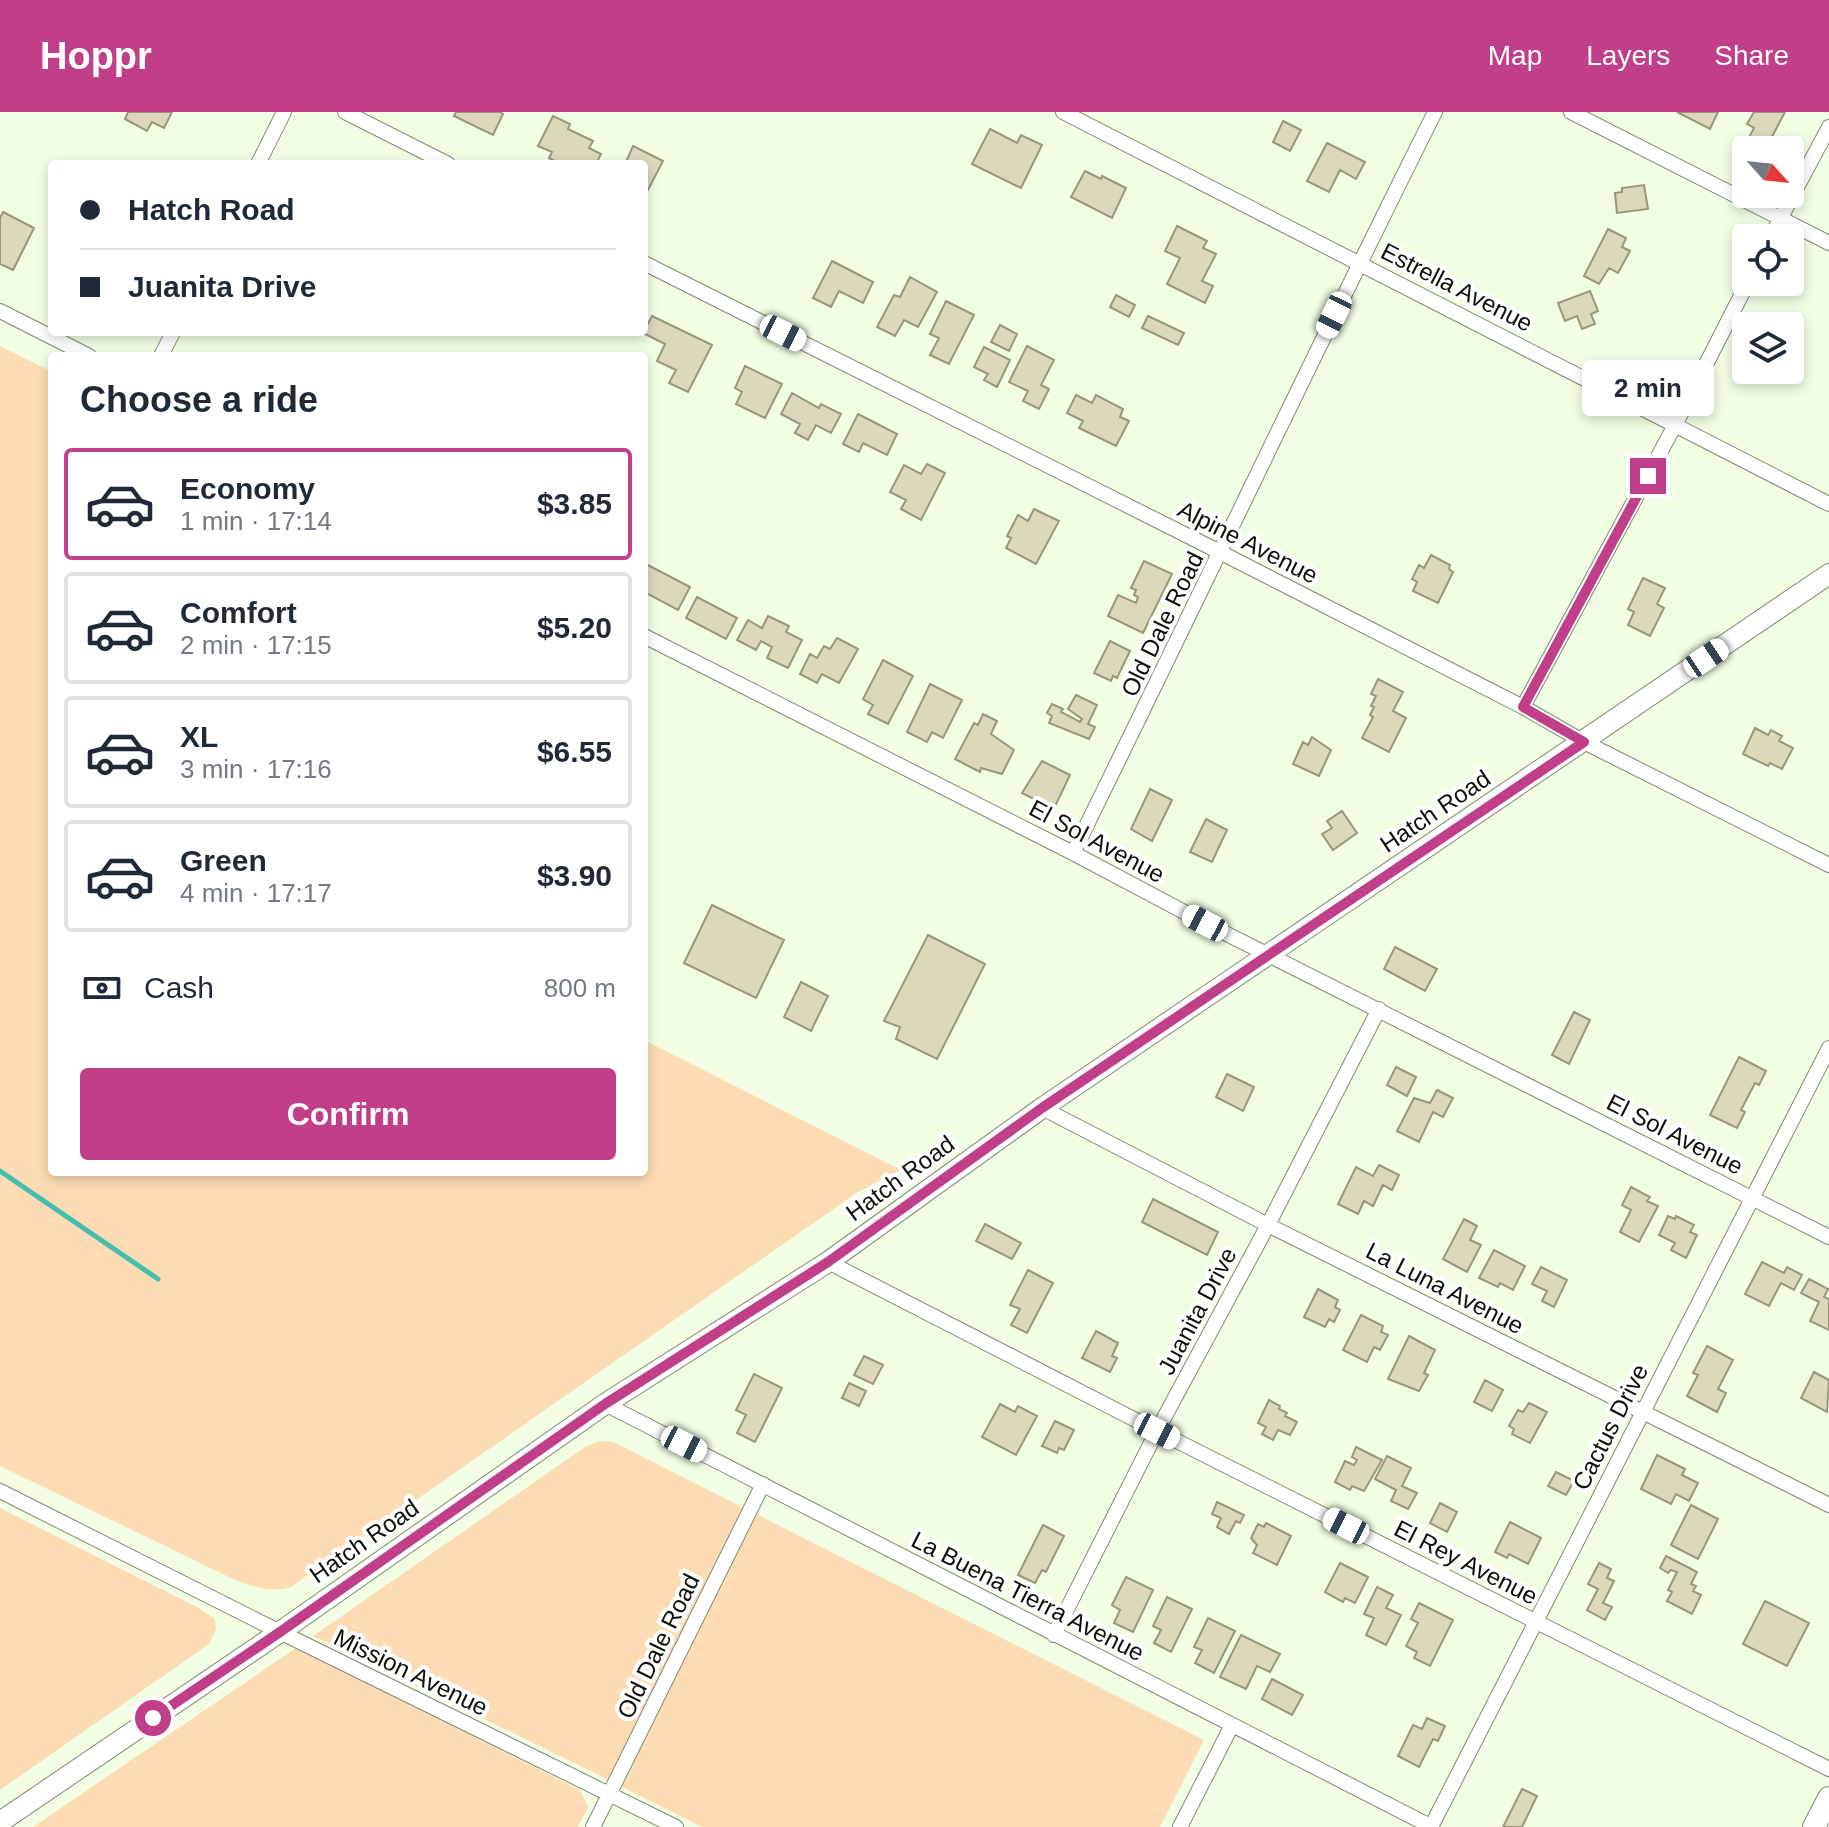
<!DOCTYPE html>
<html lang="en">
<head>
<meta charset="utf-8">
<style>
  :root { --surface:#fff; --page:#f2f2f3; --text:#1f2937; --muted:#747a83; --line:#e0e1e3; --accent:#c03f88 }
  body { margin:0; font-family:Helvetica,sans-serif; background:var(--page); color:var(--text); height:100vh; display:flex; flex-direction:column; font-size:30px; white-space:nowrap }
  * { box-sizing:border-box; margin:0 }
  p { font-size:26px; color:var(--muted) }
  .icon { flex:none; width:44px; height:44px; fill:none; stroke:currentColor; stroke-width:2; stroke-linecap:round; stroke-linejoin:round }
  .map { position:relative; flex:1; overflow:hidden }
  .drawer { position:absolute; left:48px; top:240px; width:600px; height:824px; display:flex; flex-direction:column; background:var(--surface); border-radius:8px; box-shadow:0 4px 12px #0003 }
  .drawer>* { flex:none }
  .top-card { position:absolute; left:48px; top:48px; width:600px; height:176px; border-radius:8px; box-shadow:0 4px 12px #0003; display:grid; align-content:center; height:176px; padding:0 32px; background:var(--surface) }
  .needle { width:52px; rotate:117deg }
  .fabs { position:absolute; left:1732px; top:24px; display:grid; gap:16px }
  .fabs a { display:grid; place-items:center; width:72px; height:72px; border-radius:8px; background:var(--surface); box-shadow:0 4px 12px #0003; font-size:40px }
  .end { position:absolute; width:36px; height:36px; margin:-18px; border:10px solid #c03f88; background:#fff; box-shadow:0 0 0 4px #fff }
  .from { border-radius:50% }
  .bubble { position:absolute; height:56px; border-radius:8px; background:var(--surface); box-shadow:0 4px 12px #0003; font-size:26px; font-weight:600; line-height:56px; text-align:center }
  .car { position:absolute; width:24px; height:48px; margin:-24px -12px; border-radius:10px; box-shadow:0 0 6px 2px #0007; background:linear-gradient(#fff 24%,#345 0 40%,#fff 0 76%,#345 0 86%,#fff 0) }
  .top-card b { display:flex; align-items:center; gap:28px; height:76px; font-size:30px }
  .top-card b+b { border-top:2px solid var(--line) }
  .top-card i { width:20px; height:20px; background:var(--text) }
  ul { padding:0; list-style:none }
  li { display:flex; align-items:center; gap:24px; height:112px; margin:0 16px 12px; padding:0 16px; border:4px solid var(--line); border-radius:8px }
  li div { flex:1 }
  li b { display:block; font-size:30px }
  li em { font-style:normal; font-weight:600 }
  li.selected { border-color:var(--accent) }
  li>.icon { width:72px; height:72px; stroke-width:1.5 }
  h2 { padding:0 32px; font-size:36px; line-height:96px }
  .pay { display:flex; align-items:center; gap:20px; height:88px; padding:0 32px; font-size:30px }
  .pay p { margin-inline-start:auto }
  .action { display:flex; gap:16px; margin-top:auto; padding:16px 32px }
  .action a { flex:1; height:92px; border-radius:8px; background:var(--accent); color:#fff; font-size:32px; font-weight:600; line-height:92px; text-align:center }
  header { display:flex; align-items:center; gap:48px; box-sizing:border-box; height:112px; padding:0 40px; background:var(--accent); color:#fff }
  header strong { font-size:38px }
  nav { display:flex; gap:44px; margin-inline-start:auto; font-size:28px }
  .map>svg:first-child { display:block }
  .green { fill:#fddcb3 }
  .lines { fill:none; stroke-linecap:round; stroke-linejoin:round }
  .stream { stroke:#45beaf; stroke-width:5 }
  .building { fill:#dcd8bc; stroke:#99967c; stroke-width:2 }
  .street-casing { stroke:#808b74; stroke-width:16 }
  .secondary-casing { stroke:#808b74; stroke-width:22 }
  .primary-casing { stroke:#808b74; stroke-width:24 }
  .street { stroke:#fff; stroke-width:14 }
  .secondary { stroke:#fff; stroke-width:20 }
  .primary { stroke:#fff; stroke-width:22 }
  .route { stroke:#c03f88; stroke-width:10 }
  .labels { text-anchor:middle; dominant-baseline:central; stroke-width:8; stroke-linejoin:round; paint-order:stroke }
  .street-label { font-size:24px; fill:#0c1007; stroke:#fff }
</style>
</head>
<body>
<header>
<strong>Hoppr</strong>
<nav><a>Map</a><a>Layers</a><a>Share</a></nav>
</header>
<div class="map">
<svg width="1829" height="1715" viewBox="0 0 1829 1715">
  <rect width="100%" height="100%" fill="#f1fee4"/>
  <path class="green" d="M 0,234 L 52,260 L 52,1060 L 644,1060 L 644,928 L 901,1058 L 858,1080 L 291,1475 C 270,1481 255,1475 235,1468 L 0,1354 Z
    M 599,1329 L 613,1330 L 744,1396 L 609,1668 L 313,1524 L 585,1335 Z
    M 0,1396 L 197,1495 L 215,1507 L 216,1517 L 209,1532 L 0,1678 Z
    M 754,1401 L 1204,1628 L 1160,1715 L 702,1715 L 620,1674 Z
    M 296,1536 L 580,1678 L 588,1695 L 578,1715 L 33,1715 Z"/>
  <g class="lines">
    <path class="stream" d="M 0,1059 L 158,1167"/>
  </g>
  <path class="building" d="M 128,0 L 172,0 L 164,16 L 152,10 L 147,19 L 125,7 Z
    M 456,0 L 500,0 L 503,2 L 493,23 L 454,4 Z
    M 1677,0 L 1718,0 L 1710,17 Z
    M 1754,0 L 1785,0 L 1765,38 L 1756,38 L 1745,33 L 1754,16 L 1747,12 Z
    M 553,4 L 570,12 L 568,17 L 593,29 L 589,36 L 601,42 L 596,52 L 560,52 L 549,46 L 552,40 L 538,34 Z
    M 1283,9 L 1301,18 L 1290,39 L 1273,30 Z
    M 990,17 L 1017,31 L 1021,23 L 1042,33 L 1021,76 L 972,52 Z
    M 1327,31 L 1365,50 L 1356,67 L 1340,58 L 1329,80 L 1307,69 Z
    M 633,34 L 663,49 L 648,78 L 644,76 L 644,52 L 625,52 Z
    M 1085,59 L 1101,67 L 1102,64 L 1126,76 L 1112,106 L 1071,85 Z
    M 1644,73 L 1648,97 L 1617,101 L 1615,81 L 1622,80 L 1622,76 Z
    M 3,100 L 34,116 L 13,158 L 0,152 L 0,106 Z
    M 1177,114 L 1207,129 L 1203,136 L 1216,142 L 1202,169 L 1213,174 L 1205,191 L 1167,172 L 1180,146 L 1165,139 Z
    M 1608,117 L 1626,126 L 1622,135 L 1630,139 L 1618,161 L 1609,156 L 1599,172 L 1584,164 Z
    M 832,149 L 873,170 L 863,191 L 839,179 L 831,195 L 813,186 Z
    M 910,165 L 937,180 L 918,215 L 904,208 L 895,224 L 877,215 L 894,183 L 900,185 Z
    M 1590,179 L 1598,199 L 1591,202 L 1595,212 L 1582,217 L 1577,204 L 1565,209 L 1558,191 Z
    M 1116,183 L 1135,193 L 1129,205 L 1110,195 Z
    M 946,189 L 974,203 L 949,252 L 930,243 L 939,226 L 930,222 Z
    M 652,204 L 712,233 L 688,280 L 669,271 L 676,258 L 657,249 L 665,232 L 643,221 Z
    M 1148,204 L 1184,221 L 1178,233 L 1142,216 Z
    M 1000,213 L 1017,222 L 1009,239 L 991,230 Z
    M 1027,234 L 1054,248 L 1041,273 L 1049,277 L 1039,297 L 1023,289 L 1028,279 L 1009,270 Z
    M 984,235 L 1010,248 L 997,275 L 984,268 L 988,262 L 974,255 Z
    M 745,254 L 782,272 L 765,306 L 736,292 L 742,280 L 735,276 Z
    M 792,281 L 819,296 L 821,292 L 841,302 L 831,321 L 816,313 L 808,328 L 795,321 L 800,312 L 781,302 Z
    M 1076,283 L 1092,291 L 1096,283 L 1123,297 L 1120,305 L 1129,309 L 1116,334 L 1079,316 L 1083,309 L 1067,301 Z
    M 858,302 L 897,322 L 887,343 L 863,331 L 859,340 L 843,332 Z
    M 927,352 L 945,361 L 921,408 L 901,397 L 906,388 L 890,380 L 904,353 L 921,362 Z
    M 1034,397 L 1059,409 L 1036,452 L 1006,436 L 1011,426 L 1007,424 L 1018,403 L 1028,409 Z
    M 1431,443 L 1450,453 L 1449,457 L 1453,460 L 1438,491 L 1413,479 L 1417,470 L 1412,467 L 1419,453 L 1424,456 Z
    M 1144,449 L 1172,462 L 1143,521 L 1108,504 L 1118,483 L 1136,491 L 1138,485 L 1134,483 L 1136,478 L 1131,476 Z
    M 644,451 L 690,475 L 678,498 L 644,480 Z
    M 1643,466 L 1665,476 L 1657,492 L 1664,496 L 1650,524 L 1628,513 L 1634,500 L 1628,497 Z
    M 697,485 L 737,506 L 726,527 L 686,506 Z
    M 768,504 L 789,514 L 786,520 L 802,528 L 788,556 L 767,546 L 772,535 L 761,529 L 756,538 L 737,528 L 748,508 L 762,516 Z
    M 837,526 L 858,537 L 839,571 L 822,562 L 817,571 L 800,562 L 810,542 L 817,546 L 824,534 L 830,537 Z
    M 1110,529 L 1130,539 L 1117,566 L 1113,564 L 1111,569 L 1094,561 Z
    M 883,548 L 913,564 L 888,612 L 868,602 L 873,593 L 863,587 Z
    M 1378,567 L 1403,580 L 1393,599 L 1406,606 L 1389,640 L 1362,626 L 1373,605 L 1370,603 L 1374,595 L 1371,594 L 1376,584 L 1371,582 Z
    M 930,572 L 962,588 L 943,626 L 932,620 L 927,630 L 907,620 Z
    M 1076,583 L 1097,593 L 1088,612 L 1095,615 L 1089,627 L 1049,611 L 1052,604 L 1047,601 L 1052,592 L 1063,597 L 1061,600 L 1080,610 L 1082,607 L 1068,597 Z
    M 983,602 L 997,609 L 991,622 L 1014,638 L 1002,662 L 981,656 L 980,660 L 955,647 L 974,611 L 978,613 Z
    M 1755,616 L 1768,623 L 1771,618 L 1782,624 L 1779,629 L 1793,636 L 1782,657 L 1770,651 L 1768,654 L 1743,642 Z
    M 1312,625 L 1331,638 L 1319,664 L 1293,652 L 1303,630 L 1308,633 Z
    M 1042,649 L 1070,663 L 1049,707 L 1031,698 L 1036,688 L 1022,681 Z
    M 1150,677 L 1172,688 L 1152,729 L 1131,717 Z
    M 1342,699 L 1357,721 L 1333,738 L 1322,722 L 1332,716 L 1327,709 Z
    M 1206,707 L 1227,718 L 1212,750 L 1190,740 Z
    M 712,793 L 784,828 L 756,886 L 684,851 Z
    M 928,823 L 985,852 L 937,947 L 896,927 L 900,915 L 884,909 Z
    M 1395,835 L 1437,857 L 1425,879 L 1384,857 Z
    M 801,870 L 828,884 L 811,919 L 784,905 Z
    M 1574,900 L 1590,908 L 1569,952 L 1552,943 Z
    M 1739,945 L 1766,959 L 1759,973 L 1755,971 L 1741,998 L 1745,1000 L 1737,1016 L 1710,1003 Z
    M 1396,955 L 1416,965 L 1407,984 L 1387,973 Z
    M 1227,962 L 1254,975 L 1243,999 L 1216,985 Z
    M 1437,978 L 1453,986 L 1443,1005 L 1433,1000 L 1419,1030 L 1397,1019 L 1414,986 L 1430,991 Z
    M 1379,1053 L 1399,1063 L 1392,1078 L 1383,1073 L 1373,1094 L 1364,1089 L 1358,1102 L 1338,1092 L 1356,1055 L 1373,1064 Z
    M 1631,1075 L 1650,1085 L 1647,1089 L 1658,1094 L 1639,1130 L 1620,1120 L 1631,1098 L 1622,1093 Z
    M 1153,1087 L 1218,1120 L 1207,1143 L 1142,1110 Z
    M 1668,1104 L 1675,1107 L 1676,1104 L 1694,1113 L 1690,1120 L 1697,1123 L 1686,1146 L 1671,1138 L 1675,1131 L 1659,1123 Z
    M 1464,1107 L 1477,1114 L 1470,1128 L 1481,1133 L 1467,1160 L 1443,1147 Z
    M 985,1112 L 1021,1131 L 1012,1147 L 976,1129 Z
    M 1494,1138 L 1525,1154 L 1513,1178 L 1500,1171 L 1498,1175 L 1479,1166 Z
    M 1762,1150 L 1784,1161 L 1787,1155 L 1802,1163 L 1794,1178 L 1781,1171 L 1769,1194 L 1745,1182 Z
    M 1541,1155 L 1567,1168 L 1554,1195 L 1542,1189 L 1547,1179 L 1532,1172 Z
    M 1028,1158 L 1053,1171 L 1027,1221 L 1011,1213 L 1020,1197 L 1010,1193 Z
    M 1809,1167 L 1828,1177 L 1824,1185 L 1829,1187 L 1829,1218 L 1810,1209 L 1819,1190 L 1801,1181 Z
    M 1318,1177 L 1338,1188 L 1335,1195 L 1340,1198 L 1334,1210 L 1329,1207 L 1325,1215 L 1304,1205 Z
    M 1361,1203 L 1383,1214 L 1381,1220 L 1388,1223 L 1380,1238 L 1374,1235 L 1367,1250 L 1343,1238 Z
    M 1096,1219 L 1118,1231 L 1112,1244 L 1117,1246 L 1110,1260 L 1082,1246 Z
    M 1409,1224 L 1435,1238 L 1424,1261 L 1428,1263 L 1419,1279 L 1388,1267 Z
    M 1707,1234 L 1733,1248 L 1718,1277 L 1726,1281 L 1717,1300 L 1687,1284 L 1698,1263 L 1693,1261 Z
    M 864,1244 L 883,1253 L 873,1272 L 854,1263 Z
    M 1814,1260 L 1829,1268 L 1827,1300 L 1801,1286 Z
    M 754,1262 L 782,1276 L 755,1330 L 737,1321 L 746,1303 L 736,1298 Z
    M 1485,1268 L 1503,1278 L 1492,1299 L 1474,1290 Z
    M 849,1271 L 866,1279 L 859,1294 L 842,1286 Z
    M 1269,1288 L 1280,1294 L 1279,1297 L 1287,1301 L 1285,1304 L 1297,1310 L 1290,1323 L 1278,1318 L 1273,1328 L 1262,1322 L 1266,1315 L 1258,1311 Z
    M 1529,1291 L 1547,1300 L 1530,1331 L 1512,1322 L 1514,1317 L 1509,1314 L 1518,1298 L 1523,1300 Z
    M 1000,1292 L 1015,1300 L 1018,1294 L 1037,1304 L 1016,1343 L 982,1325 Z
    M 1055,1309 L 1074,1318 L 1064,1338 L 1059,1336 L 1057,1341 L 1042,1334 Z
    M 1356,1335 L 1382,1348 L 1364,1379 L 1352,1374 L 1350,1378 L 1335,1370 L 1345,1349 L 1354,1353 L 1357,1348 L 1352,1345 Z
    M 1657,1343 L 1685,1357 L 1682,1363 L 1698,1371 L 1689,1389 L 1676,1382 L 1671,1392 L 1641,1377 Z
    M 1387,1344 L 1411,1356 L 1402,1374 L 1417,1381 L 1408,1397 L 1391,1389 L 1396,1378 L 1375,1367 Z
    M 1556,1360 L 1574,1369 L 1566,1383 L 1548,1374 Z
    M 1217,1390 L 1244,1403 L 1240,1411 L 1236,1409 L 1229,1422 L 1217,1415 L 1221,1406 L 1212,1402 Z
    M 1440,1391 L 1457,1400 L 1447,1420 L 1430,1411 Z
    M 1691,1393 L 1718,1407 L 1698,1447 L 1671,1433 Z
    M 1510,1410 L 1541,1426 L 1528,1452 L 1509,1442 L 1507,1446 L 1495,1440 Z
    M 1266,1411 L 1291,1424 L 1277,1453 L 1253,1441 L 1257,1433 L 1251,1426 L 1258,1412 L 1264,1415 Z
    M 1043,1413 L 1064,1424 L 1046,1460 L 1042,1458 L 1035,1471 L 1018,1463 Z
    M 1666,1444 L 1697,1460 L 1691,1472 L 1696,1474 L 1693,1479 L 1701,1483 L 1692,1502 L 1667,1489 L 1672,1480 L 1668,1478 L 1677,1460 L 1671,1458 L 1668,1461 L 1660,1456 Z
    M 1340,1451 L 1368,1465 L 1355,1491 L 1345,1486 L 1343,1490 L 1325,1480 Z
    M 1599,1451 L 1611,1457 L 1607,1466 L 1614,1469 L 1603,1491 L 1612,1495 L 1605,1508 L 1587,1498 L 1598,1477 L 1588,1472 Z
    M 1126,1465 L 1153,1478 L 1133,1520 L 1114,1511 L 1120,1498 L 1112,1493 Z
    M 1377,1475 L 1393,1483 L 1386,1496 L 1401,1503 L 1386,1533 L 1366,1523 L 1374,1506 L 1364,1502 Z
    M 1167,1485 L 1192,1497 L 1171,1540 L 1154,1531 L 1161,1518 L 1153,1514 Z
    M 1765,1489 L 1809,1511 L 1787,1554 L 1743,1532 Z
    M 1419,1491 L 1453,1508 L 1430,1554 L 1414,1546 L 1417,1540 L 1406,1534 L 1418,1511 L 1411,1507 Z
    M 1208,1506 L 1235,1519 L 1214,1561 L 1195,1551 L 1202,1538 L 1194,1535 Z
    M 1241,1523 L 1280,1542 L 1270,1560 L 1257,1554 L 1246,1577 L 1220,1565 Z
    M 1272,1567 L 1303,1583 L 1292,1603 L 1262,1587 Z
    M 1427,1606 L 1445,1614 L 1438,1629 L 1433,1627 L 1419,1655 L 1398,1644 L 1413,1613 L 1422,1617 Z
    M 1522,1677 L 1537,1684 L 1522,1715 L 1503,1715 Z"/>
  <g class="lines">
    <g class="street-casing">
      <path id="street" d="M 345,0 L 448,52
        M 1063,0 L 1829,392
        M 1571,0 L 1829,131
        M 258,52 L 284,0
        M 1770,126 L 1829,15
        M 644,151 L 1202,431 L 1523,595 L 1584,630 L 1829,753
        M 0,199 L 89,244
        M 161,244 L 173,220
        M 644,524 L 1073,741 L 1205,811 L 1829,1125
        M 1523,595 L 1675,313 L 1748,170
        M 1073,741 C 1195,494 1312,245 1435,0
        M 1042,996 L 1268,1113 L 1829,1393
        M 828,1150 L 1157,1319 L 1829,1657
        M 605,1292 L 1432,1715
        M 0,1379 L 280,1520 L 676,1715
        M 1054,1523 L 1157,1319 L 1268,1113 L 1379,897
        M 593,1715 L 763,1372
        M 1180,1715 L 1232,1613
        M 1431,1715 L 1829,936"/>
    </g>
    <g class="secondary-casing">
      <path id="secondary" d="M 0,1710 L 280,1520 L 605,1292 L 828,1150 L 1042,996 L 1829,462"/>
    </g>
    <g class="primary-casing">
      <path id="primary" d="M 1814,1715 L 1829,1686"/>
    </g>
    <use href="#street" class="street"/>
    <use href="#secondary" class="secondary"/>
    <use href="#primary" class="primary"/>
  </g>
  <g class="lines">
    <path class="route" d="M 153,1606 L 280,1520 L 605,1292 L 828,1150 L 1042,996 L 1584,630 L 1523,595 L 1648,364"/>
  </g>
  <g class="labels">
    <g class="street-label">
      <text transform="translate(1457 175) rotate(27)">Estrella Avenue</text>
      <text transform="translate(1248 430) rotate(27)">Alpine Avenue</text>
      <text transform="translate(1162 512) rotate(-64)">Old Dale Road</text>
      <text transform="translate(1435 699) rotate(-34)">Hatch Road</text>
      <text transform="translate(1097 729) rotate(28)">El Sol Avenue</text>
      <text transform="translate(1675 1022) rotate(27)">El Sol Avenue</text>
      <text transform="translate(900 1066) rotate(-36)">Hatch Road</text>
      <text transform="translate(1445 1176) rotate(27)">La Luna Avenue</text>
      <text transform="translate(1197 1199) rotate(-62)">Juanita Drive</text>
      <text transform="translate(1610 1315) rotate(-63)">Cactus Drive</text>
      <text transform="translate(364 1429) rotate(-35)">Hatch Road</text>
      <text transform="translate(1466 1450) rotate(27)">El Rey Avenue</text>
      <text transform="translate(1028 1484) rotate(27)">La Buena Tierra Avenue</text>
      <text transform="translate(658 1534) rotate(-64)">Old Dale Road</text>
      <text transform="translate(411 1560) rotate(26)">Mission Avenue</text>
    </g>
  </g>
</svg>
<div class="fabs">
<a><svg class="needle" viewBox="-14 -14 28 28"><path d="M0-13l5 13h-10z" fill="#e53935"/><path d="M0 13l5-13h-10z" fill="#747a83"/></svg></a>
<a><svg class="icon" aria-label="locate" viewBox="0 0 24 24"><circle cx="12" cy="12" r="6"/><path d="M12 2v4M12 18v4M2 12h4M18 12h4"/></svg></a>
<a><svg class="icon" aria-label="layers" viewBox="0 0 24 24"><path d="M12 4l9 5-9 5-9-5zM3 14l9 5 9-5"/></svg></a>
</div>
<i class="end from" style="left:153px;top:1606px"></i>
<i class="end" style="left:1648px;top:364px"></i>
<div class="bubble" style="left:1582px;top:248px;width:132px">2 min</div>
<i class="car" style="left:1334px;top:203px;rotate:206deg"></i>
<i class="car" style="left:783px;top:221px;rotate:117deg"></i>
<i class="car" style="left:1706px;top:546px;rotate:56deg"></i>
<i class="car" style="left:1205px;top:811px;rotate:298deg"></i>
<i class="car" style="left:1157px;top:1319px;rotate:117deg"></i>
<i class="car" style="left:684px;top:1332px;rotate:117deg"></i>
<i class="car" style="left:1346px;top:1414px;rotate:297deg"></i>
<div class="top-card">
<b><i class="from"></i>Hatch Road</b>
<b><i></i>Juanita Drive</b>
</div>
<section class="drawer">
<h2>Choose a ride</h2>
<ul>
<li class="selected"><svg class="icon" aria-label="car" viewBox="0 0 24 24"><path d="M5 17H2v-5l4-1 3-4h7l3 4 3 1v5h-3M9 17h6M6 11h13"/><circle cx="7" cy="17" r="2"/><circle cx="17" cy="17" r="2"/></svg><div><b>Economy</b><p>1 min · 17:14</p></div><em>$3.85</em></li>
<li><svg class="icon" aria-label="car" viewBox="0 0 24 24"><path d="M5 17H2v-5l4-1 3-4h7l3 4 3 1v5h-3M9 17h6M6 11h13"/><circle cx="7" cy="17" r="2"/><circle cx="17" cy="17" r="2"/></svg><div><b>Comfort</b><p>2 min · 17:15</p></div><em>$5.20</em></li>
<li><svg class="icon" aria-label="car" viewBox="0 0 24 24"><path d="M5 17H2v-5l4-1 3-4h7l3 4 3 1v5h-3M9 17h6M6 11h13"/><circle cx="7" cy="17" r="2"/><circle cx="17" cy="17" r="2"/></svg><div><b>XL</b><p>3 min · 17:16</p></div><em>$6.55</em></li>
<li><svg class="icon" aria-label="car" viewBox="0 0 24 24"><path d="M5 17H2v-5l4-1 3-4h7l3 4 3 1v5h-3M9 17h6M6 11h13"/><circle cx="7" cy="17" r="2"/><circle cx="17" cy="17" r="2"/></svg><div><b>Green</b><p>4 min · 17:17</p></div><em>$3.90</em></li>
</ul>
<div class="pay"><svg class="icon" aria-label="cash" viewBox="0 0 24 24"><path d="M3 7h18v10H3z"/><circle cx="12" cy="12" r="2"/></svg>Cash<p>800 m</p></div>
<div class="action"><a>Confirm</a></div>
</section>
</div>
</body>
</html>
